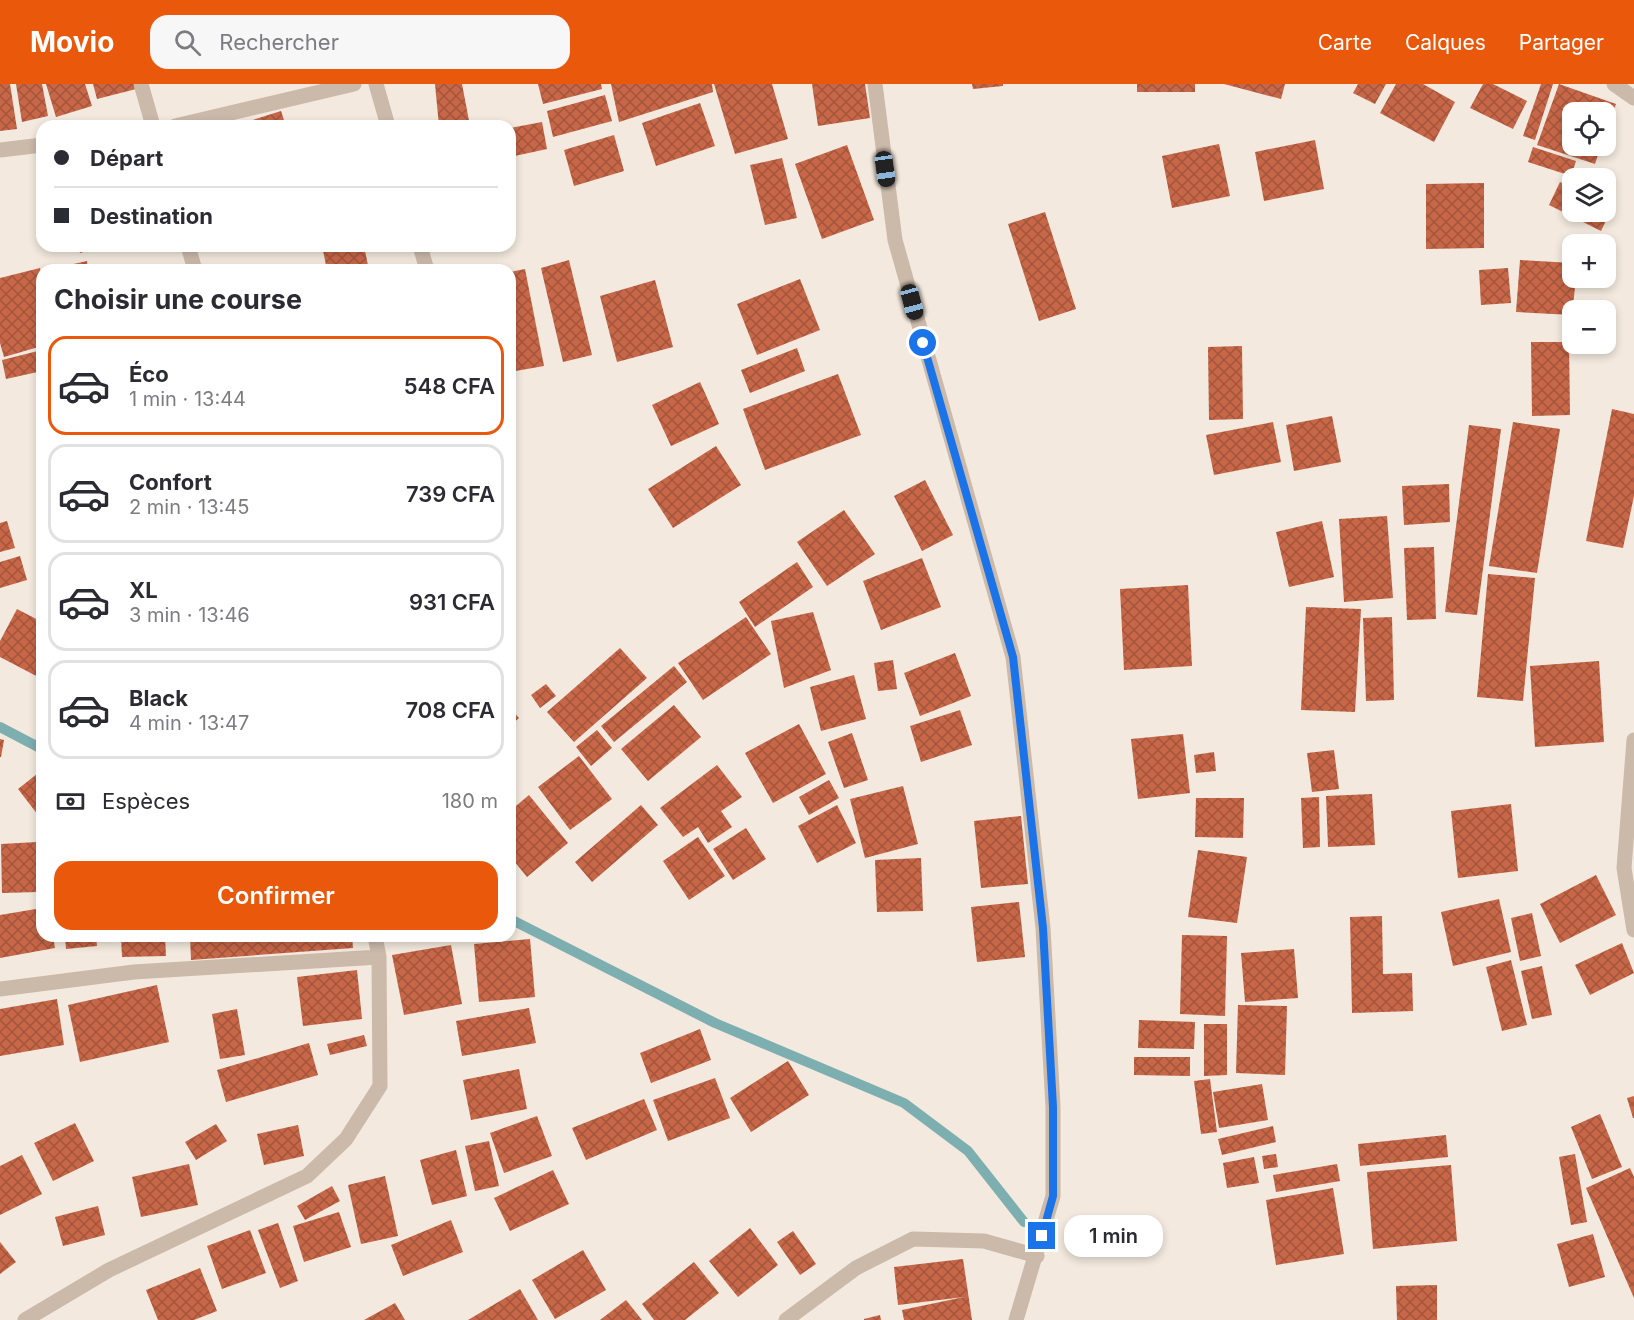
<!DOCTYPE html>
<html lang="fr">
<head>
<meta charset="utf-8">
<style>
  :root { --surface:#fff; --page:#f7f7f7; --text:#2b2b33; --muted:#7c7c81; --line:#e1e1e2; --accent:#ea580c }
  body { margin:0; font-family:Inter,sans-serif; background:var(--page); color:var(--text); height:100vh; display:flex; flex-direction:column; font-size:22px; white-space:nowrap }
  * { box-sizing:border-box; margin:0 }
  p { font-size:20px; color:var(--muted) }
  .icon { flex:none; width:33px; height:33px; fill:none; stroke:currentColor; stroke-width:2; stroke-linecap:round; stroke-linejoin:round }
  .map { position:relative; flex:1; overflow:hidden }
  .side { position:absolute; left:36px; top:180px; width:480px; height:678px; display:flex; flex-direction:column; background:var(--surface); border-radius:18px; box-shadow:0 3px 9px #0003 }
  .side>* { flex:none }
  .banner { position:absolute; left:36px; top:36px; width:480px; height:132px; border-radius:18px; box-shadow:0 3px 9px #0003; display:grid; align-content:center; height:132px; padding:0 18px; background:var(--surface) }
  .controls { position:absolute; left:1562px; top:18px; display:grid; gap:12px }
  .controls a { display:grid; place-items:center; width:54px; height:54px; border-radius:12px; background:var(--surface); box-shadow:0 3px 9px #0003; font-size:30px }
  .end { position:absolute; width:27px; height:27px; margin:-14px; border:8px solid #1a73e8; background:#fff; box-shadow:0 0 0 3px #fff }
  .from { border-radius:50% }
  .bubble { position:absolute; height:42px; border-radius:18px; background:var(--surface); box-shadow:0 3px 9px #0003; font-size:20px; font-weight:600; line-height:42px; text-align:center }
  .car { position:absolute; width:18px; height:36px; margin:-18px -9px; border-radius:8px; box-shadow:0 0 4px 2px #0007; background:linear-gradient(#222 24%,#8ab4d8 0 40%,#222 0 76%,#8ab4d8 0 86%,#222 0) }
  .banner b { display:flex; align-items:center; gap:21px; height:57px; font-size:22px }
  .banner b+b { border-top:2px solid var(--line) }
  .banner i { width:15px; height:15px; background:var(--text) }
  ul { padding:0; list-style:none }
  li { display:flex; align-items:center; gap:18px; height:99px; margin:0 12px 9px; padding:0 6px; border:3px solid var(--line); border-radius:18px }
  li div { flex:1 }
  li b { display:block; font-size:22px }
  li em { font-style:normal; font-weight:600 }
  li.selected { border-color:var(--accent) }
  li>.icon { width:54px; height:54px; stroke-width:1.5 }
  h2 { padding:0 18px; font-size:27px; line-height:72px }
  .pay { display:flex; align-items:center; gap:15px; height:66px; padding:0 18px; font-size:22px }
  .pay p { margin-inline-start:auto }
  .primary-button { display:flex; gap:12px; margin-top:auto; padding:12px 18px }
  .primary-button a { flex:1; height:69px; border-radius:18px; background:var(--accent); color:#fff; font-size:24px; font-weight:600; line-height:69px; text-align:center }
  header { display:flex; align-items:center; gap:36px; box-sizing:border-box; height:84px; padding:0 30px; background:var(--accent); color:#fff }
  header strong { font-size:28px }
  nav { display:flex; gap:33px; margin-inline-start:auto; font-size:21px }
  .search { width:420px; height:54px; background:var(--page); display:flex; align-items:center; gap:15px; box-sizing:border-box; padding:0 21px; border-radius:18px; color:var(--muted); font-size:22px }
  .map>svg:first-child { display:block }
  .lines { fill:none; stroke-linecap:round; stroke-linejoin:round }
  .stream { stroke:#7daeb0; stroke-width:10 }
  .building { fill:url(#building-cross-hatch) }
  .minor { stroke:#cbb9aa; stroke-width:15 }
  .tertiary { stroke:#cbb9aa; stroke-width:15 }
  .route { stroke:#1a73e8; stroke-width:8 }
</style>
</head>
<body>
<header>
<strong>Movio</strong>
<div class="search"><svg class="icon" aria-label="search" viewBox="0 0 24 24"><circle cx="10" cy="10" r="6"/><path d="M15 15l6 6"/></svg>Rechercher</div>
<nav><a>Carte</a><a>Calques</a><a>Partager</a></nav>
</header>
<div class="map">
<svg width="1634" height="1236" viewBox="0 0 1634 1236">
  <defs>
    <pattern id="building-cross-hatch" width="8" height="8" patternUnits="userSpaceOnUse" patternTransform="scale(1.5)"><rect width="8" height="8" fill="#c76748"/><path d="M0 0l8 8M0 8l8-8" fill="none" stroke="#a3553c"/></pattern>
  </defs>
  <rect width="100%" height="100%" fill="#f3e9de"/>
  <g class="lines">
    <path class="stream" d="M 0,643 L 42,665
      M 510,835 L 715,939 L 904,1019 L 968,1067 L 1024,1138"/>
  </g>
  <path class="building" d="M 0,0 L 10,0 L 17,45 L 0,47 Z
    M 16,0 L 42,0 L 48,32 L 22,38 Z
    M 46,0 L 85,0 L 92,22 L 56,33 Z
    M 93,0 L 139,0 L 140,4 L 97,15 Z
    M 435,0 L 462,0 L 470,42 L 439,42 Z
    M 538,0 L 601,0 L 602,5 L 543,20 Z
    M 611,0 L 712,0 L 713,8 L 619,38 Z
    M 714,0 L 772,0 L 788,55 L 735,70 Z
    M 812,0 L 865,0 L 870,34 L 818,42 Z
    M 972,0 L 1003,0 L 1003,2 L 973,5 Z
    M 1137,0 L 1195,0 L 1195,8 L 1137,8 Z
    M 1224,0 L 1285,0 L 1281,15 Z
    M 1358,0 L 1386,0 L 1375,20 L 1353,9 Z
    M 1396,0 L 1423,0 L 1455,18 L 1434,58 L 1380,29 Z
    M 1483,0 L 1493,0 L 1527,17 L 1513,45 L 1470,24 Z
    M 1541,0 L 1553,0 L 1535,56 L 1523,52 Z
    M 1559,0 L 1616,20 L 1605,50 L 1605,28 L 1572,28 L 1572,62 L 1601,62 L 1595,80 L 1537,61 Z
    M 605,11 L 612,37 L 553,53 L 547,27 Z
    M 700,19 L 715,62 L 656,82 L 642,39 Z
    M 281,27 L 286,42 L 234,42 Z
    M 542,38 L 547,65 L 510,73 L 510,44 Z
    M 614,51 L 624,87 L 574,102 L 564,66 Z
    M 1315,56 L 1324,105 L 1264,117 L 1255,68 Z
    M 1219,60 L 1230,112 L 1172,124 L 1162,72 Z
    M 847,61 L 874,136 L 822,155 L 795,80 Z
    M 1533,63 L 1576,77 L 1571,92 L 1528,78 Z
    M 782,74 L 797,134 L 765,141 L 750,81 Z
    M 1560,98 L 1572,104 L 1572,128 L 1605,128 L 1605,120 L 1612,124 L 1601,147 L 1549,121 Z
    M 1484,99 L 1484,164 L 1426,165 L 1426,100 Z
    M 1045,128 L 1076,225 L 1039,237 L 1008,140 Z
    M 78,162 L 102,162 L 102,163 L 80,169 Z
    M 322,162 L 364,162 L 369,186 L 327,186 Z
    M 569,176 L 592,271 L 563,278 L 541,184 Z
    M 1520,176 L 1572,179 L 1572,194 L 1576,194 L 1572,231 L 1516,228 Z
    M 87,177 L 88,186 L 51,186 L 51,185 Z
    M 40,184 L 42,193 L 42,262 L 4,273 L 0,259 L 0,194 Z
    M 1508,184 L 1511,219 L 1481,221 L 1479,186 Z
    M 525,185 L 544,282 L 510,288 L 510,188 Z
    M 800,195 L 820,246 L 757,271 L 737,220 Z
    M 655,196 L 673,263 L 617,278 L 600,212 Z
    M 1531,258 L 1569,258 L 1570,331 L 1532,332 Z
    M 1242,262 L 1243,335 L 1209,336 L 1208,263 Z
    M 797,264 L 805,287 L 750,309 L 741,286 Z
    M 42,266 L 42,287 L 6,295 L 2,276 Z
    M 838,290 L 861,351 L 765,386 L 743,325 Z
    M 700,298 L 719,340 L 671,362 L 652,321 Z
    M 1612,325 L 1634,330 L 1634,412 L 1623,464 L 1586,457 Z
    M 1332,332 L 1341,378 L 1294,387 L 1286,341 Z
    M 1273,338 L 1281,378 L 1214,391 L 1206,351 Z
    M 1513,338 L 1560,345 L 1537,489 L 1489,482 Z
    M 1469,341 L 1501,345 L 1477,531 L 1445,528 Z
    M 716,362 L 741,401 L 673,444 L 648,405 Z
    M 925,396 L 953,451 L 922,467 L 894,412 Z
    M 1449,400 L 1450,438 L 1404,441 L 1402,402 Z
    M 844,426 L 875,470 L 827,502 L 797,458 Z
    M 1387,432 L 1393,514 L 1344,518 L 1339,435 Z
    M 7,437 L 15,464 L 0,468 L 0,439 Z
    M 1322,437 L 1334,493 L 1289,503 L 1276,448 Z
    M 1434,463 L 1436,535 L 1407,536 L 1404,464 Z
    M 20,472 L 27,496 L 0,504 L 0,478 Z
    M 922,474 L 941,523 L 881,546 L 863,497 Z
    M 797,478 L 813,503 L 755,543 L 739,518 Z
    M 1488,490 L 1535,494 L 1523,617 L 1477,613 Z
    M 1188,501 L 1192,582 L 1124,586 L 1120,505 Z
    M 1306,523 L 1361,525 L 1355,628 L 1301,626 Z
    M 17,525 L 42,538 L 42,595 L 0,573 L 0,557 Z
    M 813,528 L 831,586 L 784,604 L 771,537 Z
    M 746,533 L 771,570 L 703,616 L 678,579 Z
    M 1392,533 L 1394,616 L 1366,617 L 1363,534 Z
    M 620,564 L 647,594 L 574,658 L 547,628 Z
    M 955,569 L 971,612 L 920,632 L 904,589 Z
    M 893,576 L 897,605 L 878,607 L 874,579 Z
    M 1599,577 L 1604,658 L 1535,663 L 1530,582 Z
    M 674,582 L 687,598 L 614,658 L 601,642 Z
    M 854,591 L 866,635 L 821,647 L 810,603 Z
    M 546,600 L 556,612 L 540,624 L 531,611 Z
    M 674,621 L 701,653 L 648,697 L 621,665 Z
    M 510,624 L 519,634 L 510,642 Z
    M 960,626 L 972,661 L 921,678 L 910,642 Z
    M 799,640 L 826,690 L 773,719 L 745,669 Z
    M 597,646 L 612,664 L 591,682 L 576,663 Z
    M 852,649 L 868,696 L 844,704 L 828,658 Z
    M 1183,650 L 1190,709 L 1138,715 L 1131,655 Z
    M 0,655 L 4,656 L 1,673 L 0,673 Z
    M 1334,666 L 1339,705 L 1312,708 L 1307,669 Z
    M 1214,668 L 1216,687 L 1196,689 L 1194,671 Z
    M 579,672 L 612,715 L 570,746 L 538,703 Z
    M 717,681 L 742,713 L 721,727 L 732,743 L 708,759 L 698,743 L 683,753 L 660,724 Z
    M 42,686 L 42,727 L 38,731 L 18,705 Z
    M 829,696 L 839,714 L 809,731 L 799,713 Z
    M 903,702 L 918,760 L 865,774 L 850,715 Z
    M 1372,710 L 1375,761 L 1328,763 L 1326,712 Z
    M 529,711 L 568,759 L 527,793 L 510,772 L 510,727 Z
    M 1319,713 L 1320,763 L 1303,764 L 1301,714 Z
    M 1196,714 L 1244,714 L 1243,754 L 1195,753 Z
    M 1511,720 L 1518,787 L 1458,794 L 1451,727 Z
    M 641,721 L 658,741 L 592,798 L 575,778 Z
    M 837,721 L 856,759 L 817,779 L 798,742 Z
    M 1021,732 L 1028,800 L 981,804 L 974,737 Z
    M 746,744 L 766,775 L 733,796 L 713,765 Z
    M 698,753 L 725,792 L 689,816 L 663,777 Z
    M 37,758 L 38,808 L 2,809 L 1,760 Z
    M 1198,766 L 1247,773 L 1237,839 L 1188,833 Z
    M 921,774 L 923,827 L 877,828 L 875,776 Z
    M 1596,791 L 1616,831 L 1560,859 L 1540,820 Z
    M 1499,815 L 1511,868 L 1453,882 L 1441,828 Z
    M 1019,818 L 1025,873 L 977,878 L 971,823 Z
    M 42,824 L 42,852 L 53,852 L 55,864 L 0,874 L 0,831 Z
    M 1532,829 L 1541,872 L 1520,877 L 1511,834 Z
    M 1382,832 L 1383,890 L 1412,889 L 1413,927 L 1352,929 L 1350,833 Z
    M 1182,851 L 1227,852 L 1225,932 L 1180,930 Z
    M 65,852 L 96,852 L 97,862 L 66,865 Z
    M 121,852 L 165,852 L 166,872 L 122,873 Z
    M 190,852 L 352,852 L 353,864 L 191,876 Z
    M 530,855 L 535,913 L 479,918 L 474,860 Z
    M 1622,859 L 1634,889 L 1590,911 L 1575,881 Z
    M 451,861 L 462,920 L 404,931 L 392,871 Z
    M 1294,865 L 1298,914 L 1245,918 L 1241,869 Z
    M 1511,876 L 1527,941 L 1502,947 L 1486,883 Z
    M 1542,882 L 1552,931 L 1532,935 L 1521,887 Z
    M 357,886 L 362,935 L 303,942 L 297,893 Z
    M 157,901 L 169,958 L 80,978 L 68,921 Z
    M 57,915 L 64,961 L 0,972 L 0,925 Z
    M 1238,921 L 1287,922 L 1285,991 L 1236,989 Z
    M 529,924 L 536,959 L 462,972 L 456,937 Z
    M 237,925 L 245,971 L 220,975 L 212,930 Z
    M 1139,936 L 1195,938 L 1194,965 L 1138,964 Z
    M 1204,940 L 1227,940 L 1227,991 L 1204,992 Z
    M 700,945 L 711,976 L 651,999 L 640,969 Z
    M 364,951 L 367,962 L 330,971 L 327,960 Z
    M 309,959 L 318,991 L 226,1018 L 217,986 Z
    M 1134,973 L 1190,973 L 1190,992 L 1134,991 Z
    M 788,977 L 809,1011 L 751,1048 L 730,1014 Z
    M 519,985 L 527,1025 L 471,1036 L 463,996 Z
    M 715,994 L 730,1034 L 668,1057 L 653,1016 Z
    M 1210,995 L 1217,1048 L 1201,1050 L 1194,997 Z
    M 1262,1000 L 1268,1036 L 1219,1044 L 1213,1008 Z
    M 1634,1012 L 1634,1034 L 1633,1034 L 1627,1014 Z
    M 644,1015 L 657,1046 L 586,1076 L 572,1044 Z
    M 1600,1030 L 1622,1083 L 1592,1095 L 1571,1043 Z
    M 537,1032 L 552,1072 L 504,1089 L 490,1049 Z
    M 75,1039 L 94,1077 L 53,1097 L 34,1059 Z
    M 216,1040 L 227,1057 L 196,1076 L 185,1058 Z
    M 298,1041 L 304,1072 L 264,1081 L 257,1050 Z
    M 1273,1042 L 1276,1058 L 1222,1071 L 1218,1055 Z
    M 1446,1051 L 1448,1073 L 1360,1082 L 1358,1060 Z
    M 489,1057 L 499,1102 L 475,1107 L 465,1062 Z
    M 456,1066 L 467,1112 L 432,1121 L 420,1076 Z
    M 1276,1070 L 1278,1083 L 1264,1085 L 1262,1072 Z
    M 1575,1070 L 1587,1138 L 1571,1141 L 1559,1073 Z
    M 22,1071 L 42,1110 L 0,1131 L 0,1082 Z
    M 1254,1073 L 1259,1099 L 1227,1104 L 1223,1079 Z
    M 189,1080 L 198,1121 L 141,1133 L 132,1093 Z
    M 1337,1080 L 1340,1097 L 1276,1108 L 1273,1091 Z
    M 1451,1081 L 1457,1157 L 1373,1165 L 1367,1088 Z
    M 1630,1084 L 1634,1093 L 1634,1214 L 1586,1104 Z
    M 553,1086 L 569,1120 L 510,1147 L 494,1114 Z
    M 385,1092 L 398,1152 L 361,1160 L 348,1101 Z
    M 332,1102 L 340,1117 L 305,1136 L 297,1122 Z
    M 1333,1104 L 1344,1170 L 1276,1181 L 1266,1116 Z
    M 98,1122 L 105,1151 L 63,1162 L 55,1133 Z
    M 339,1128 L 351,1163 L 304,1178 L 293,1142 Z
    M 451,1136 L 463,1168 L 403,1192 L 391,1161 Z
    M 278,1139 L 298,1197 L 280,1204 L 258,1146 Z
    M 750,1144 L 778,1181 L 738,1213 L 709,1177 Z
    M 250,1146 L 266,1189 L 222,1205 L 207,1162 Z
    M 793,1147 L 816,1180 L 800,1191 L 777,1158 Z
    M 1593,1150 L 1605,1193 L 1569,1203 L 1557,1160 Z
    M 0,1158 L 16,1178 L 0,1190 Z
    M 583,1166 L 606,1206 L 555,1235 L 532,1196 Z
    M 963,1175 L 972,1236 L 904,1236 L 902,1226 L 964,1213 L 898,1221 L 894,1183 Z
    M 694,1178 L 719,1209 L 685,1236 L 654,1236 L 642,1220 Z
    M 200,1184 L 217,1227 L 194,1236 L 158,1236 L 146,1206 Z
    M 1437,1201 L 1437,1236 L 1397,1236 L 1396,1202 Z
    M 520,1205 L 538,1236 L 468,1236 Z
    M 626,1216 L 642,1236 L 600,1236 Z
    M 395,1219 L 405,1236 L 364,1236 Z
    M 880,1231 L 881,1236 L 864,1236 L 864,1235 Z"/>
  <g class="lines">
    <path class="minor" d="M 141,0 L 153,42
      M 376,0 L 388,42
      M 875,0 L 895,156 L 1013,573 L 1043,844 L 1053,1023 L 1053,1112 L 1016,1236
      M 175,42 L 354,0
      M 0,66 L 42,61
      M 188,162 L 195,186
      M 420,162 L 427,186
      M 1634,656 L 1624,784 L 1634,846
      M 0,905 L 134,888 L 379,873
      M 25,1236 L 109,1186 L 307,1092 L 346,1055 L 380,1002 L 379,873 L 375,852
      M 786,1236 L 856,1184 L 913,1155 L 984,1157 L 1037,1172"/>
    <path class="tertiary" d="M 1614,0 L 1634,14"/>
  </g>
  <g class="lines">
    <path class="route" d="M 923,259 L 1013,573 L 1043,844 L 1053,1023 L 1053,1112 L 1042,1152"/>
  </g>
</svg>
<div class="controls">
<a><svg class="icon" aria-label="locate" viewBox="0 0 24 24"><circle cx="12" cy="12" r="6"/><path d="M12 2v4M12 18v4M2 12h4M18 12h4"/></svg></a>
<a><svg class="icon" aria-label="layers" viewBox="0 0 24 24"><path d="M12 4l9 5-9 5-9-5zM3 14l9 5 9-5"/></svg></a>
<a>+</a>
<a>−</a>
</div>
<i class="end from" style="left:923px;top:259px"></i>
<i class="end" style="left:1042px;top:1152px"></i>
<div class="bubble" style="left:1064px;top:1131px;width:99px">1 min</div>
<i class="car" style="left:885px;top:85px;rotate:172deg"></i>
<i class="car" style="left:912px;top:218px;rotate:165deg"></i>
<div class="banner">
<b><i class="from"></i>Départ</b>
<b><i></i>Destination</b>
</div>
<section class="side">
<h2>Choisir une course</h2>
<ul>
<li class="selected"><svg class="icon" aria-label="car" viewBox="0 0 24 24"><path d="M5 17H2v-5l4-1 3-4h7l3 4 3 1v5h-3M9 17h6M6 11h13"/><circle cx="7" cy="17" r="2"/><circle cx="17" cy="17" r="2"/></svg><div><b>Éco</b><p>1 min · 13:44</p></div><em>548 CFA</em></li>
<li><svg class="icon" aria-label="car" viewBox="0 0 24 24"><path d="M5 17H2v-5l4-1 3-4h7l3 4 3 1v5h-3M9 17h6M6 11h13"/><circle cx="7" cy="17" r="2"/><circle cx="17" cy="17" r="2"/></svg><div><b>Confort</b><p>2 min · 13:45</p></div><em>739 CFA</em></li>
<li><svg class="icon" aria-label="car" viewBox="0 0 24 24"><path d="M5 17H2v-5l4-1 3-4h7l3 4 3 1v5h-3M9 17h6M6 11h13"/><circle cx="7" cy="17" r="2"/><circle cx="17" cy="17" r="2"/></svg><div><b>XL</b><p>3 min · 13:46</p></div><em>931 CFA</em></li>
<li><svg class="icon" aria-label="car" viewBox="0 0 24 24"><path d="M5 17H2v-5l4-1 3-4h7l3 4 3 1v5h-3M9 17h6M6 11h13"/><circle cx="7" cy="17" r="2"/><circle cx="17" cy="17" r="2"/></svg><div><b>Black</b><p>4 min · 13:47</p></div><em>708 CFA</em></li>
</ul>
<div class="pay"><svg class="icon" aria-label="cash" viewBox="0 0 24 24"><path d="M3 7h18v10H3z"/><circle cx="12" cy="12" r="2"/></svg>Espèces<p>180 m</p></div>
<div class="primary-button"><a>Confirmer</a></div>
</section>
</div>
</body>
</html>
